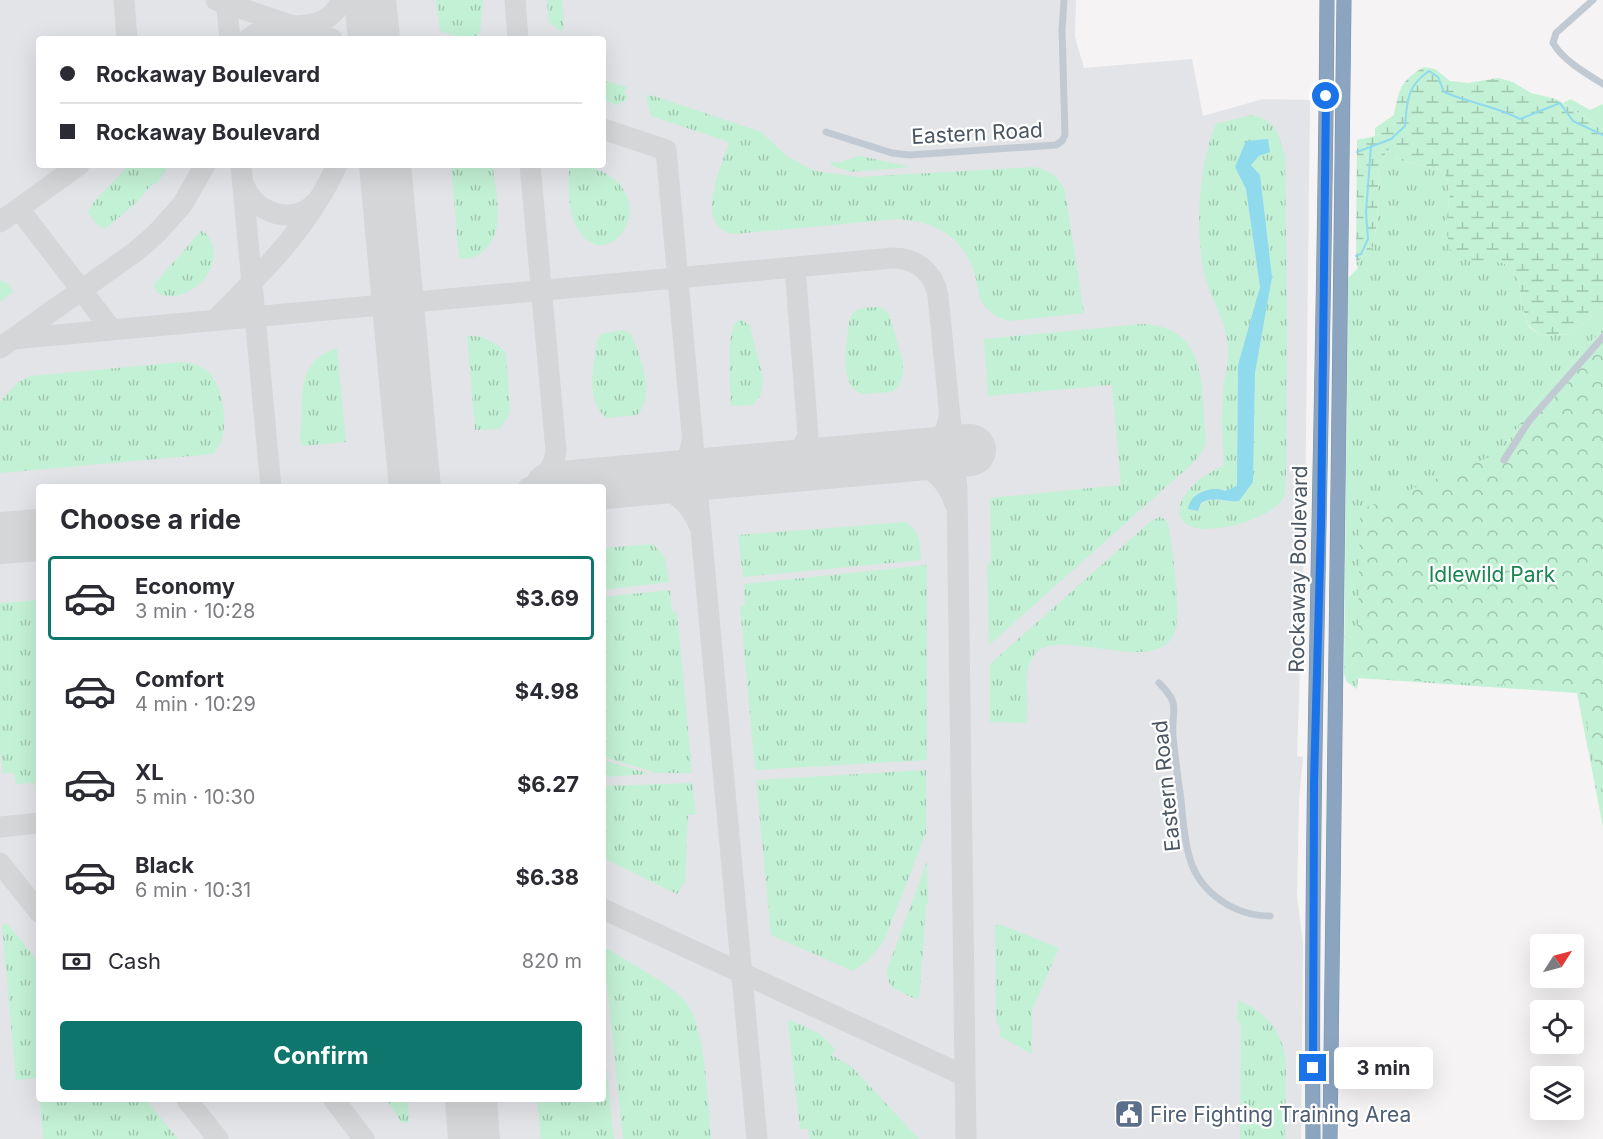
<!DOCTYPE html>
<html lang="en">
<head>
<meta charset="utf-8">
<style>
  :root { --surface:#fff; --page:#f7f7f7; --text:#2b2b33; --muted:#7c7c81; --line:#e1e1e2; --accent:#0f766e }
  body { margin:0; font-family:Inter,sans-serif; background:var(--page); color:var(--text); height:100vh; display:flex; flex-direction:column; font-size:22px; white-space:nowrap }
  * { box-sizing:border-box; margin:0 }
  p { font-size:20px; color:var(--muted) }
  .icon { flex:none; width:33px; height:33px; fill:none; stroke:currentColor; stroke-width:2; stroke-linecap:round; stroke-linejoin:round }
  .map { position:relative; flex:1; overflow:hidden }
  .side { position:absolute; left:36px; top:484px; width:570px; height:618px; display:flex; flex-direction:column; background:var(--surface); border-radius:6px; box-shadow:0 6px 24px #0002 }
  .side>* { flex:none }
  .hud { position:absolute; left:36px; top:36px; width:570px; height:132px; border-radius:6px; box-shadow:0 6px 24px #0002; display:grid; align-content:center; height:132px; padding:0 24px; background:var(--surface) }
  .needle { width:39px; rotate:54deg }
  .fabs { position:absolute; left:1530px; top:934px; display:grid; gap:12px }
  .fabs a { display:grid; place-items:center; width:54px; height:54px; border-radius:6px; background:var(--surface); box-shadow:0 6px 24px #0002; font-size:30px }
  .end { position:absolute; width:27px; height:27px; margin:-14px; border:8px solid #1a73e8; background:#fff; box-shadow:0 0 0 3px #fff }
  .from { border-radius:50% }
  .bubble { position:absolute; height:42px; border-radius:6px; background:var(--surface); box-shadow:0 6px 24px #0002; font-size:20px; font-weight:700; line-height:42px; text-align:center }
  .hud b { display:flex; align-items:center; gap:21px; height:57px; font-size:22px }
  .hud b+b { border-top:2px solid var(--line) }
  .hud i { width:15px; height:15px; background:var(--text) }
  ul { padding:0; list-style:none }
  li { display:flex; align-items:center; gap:18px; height:84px; margin:0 12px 9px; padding:0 12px; border:3px solid transparent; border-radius:6px }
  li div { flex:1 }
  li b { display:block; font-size:22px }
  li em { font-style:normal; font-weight:700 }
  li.current { border-color:var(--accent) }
  li>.icon { width:54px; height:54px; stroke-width:1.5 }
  h2 { padding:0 24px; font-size:27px; line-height:72px }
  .pay { display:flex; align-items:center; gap:15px; height:66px; padding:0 24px; font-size:22px }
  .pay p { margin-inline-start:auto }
  .button { display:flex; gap:12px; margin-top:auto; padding:12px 24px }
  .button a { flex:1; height:69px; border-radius:6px; background:var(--accent); color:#fff; font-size:24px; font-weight:700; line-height:69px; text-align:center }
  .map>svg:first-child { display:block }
  .airport { fill:#e2e4e7; fill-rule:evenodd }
  .grass { fill:url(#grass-tufts); fill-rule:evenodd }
  .forest { fill:url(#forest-crowns) }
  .wetland { fill:url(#wetland-marsh) }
  .water { fill:#90daee }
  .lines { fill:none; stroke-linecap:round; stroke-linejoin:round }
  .stream { stroke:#90daee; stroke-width:2 }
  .taxiway { stroke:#d5d6d8; stroke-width:21 }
  .runway { stroke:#d5d6d8; stroke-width:52 }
  .highway-casing { stroke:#7690ad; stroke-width:15 }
  .street { stroke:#c1cad2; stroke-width:7 }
  .highway { stroke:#8ba5c1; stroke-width:14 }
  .route { stroke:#1a73e8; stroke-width:8 }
  .labels { text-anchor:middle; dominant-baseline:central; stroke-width:4.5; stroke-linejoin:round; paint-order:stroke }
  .street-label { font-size:21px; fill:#4a5661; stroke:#fff }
  .park-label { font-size:21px; fill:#17864f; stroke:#fff }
  .service-label { font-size:21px; fill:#4e5e75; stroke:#fff; text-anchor:start }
</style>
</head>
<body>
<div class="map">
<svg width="1603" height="1139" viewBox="0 0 1603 1139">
  <defs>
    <pattern id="grass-tufts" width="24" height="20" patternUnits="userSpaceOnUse" patternTransform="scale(1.5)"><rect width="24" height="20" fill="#c3f1d5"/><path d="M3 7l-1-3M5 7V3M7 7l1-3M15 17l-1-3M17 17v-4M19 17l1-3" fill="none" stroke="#a0c6b0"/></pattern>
    <pattern id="forest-crowns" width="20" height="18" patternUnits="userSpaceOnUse" patternTransform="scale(1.5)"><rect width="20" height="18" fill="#c3f1d5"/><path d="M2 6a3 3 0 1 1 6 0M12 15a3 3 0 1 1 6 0" fill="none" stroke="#a0c6b0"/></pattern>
    <pattern id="wetland-marsh" width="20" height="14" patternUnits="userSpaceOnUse" patternTransform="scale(1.5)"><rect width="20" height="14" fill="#c3f1d5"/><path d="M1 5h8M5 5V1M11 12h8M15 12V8" fill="none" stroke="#a0c6b0"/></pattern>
  </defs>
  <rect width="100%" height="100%" fill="#f5f3f3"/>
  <path class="airport" d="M 0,0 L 1076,0 L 1075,37 L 1084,68 L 1192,59 L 1203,116 L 1263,99 L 1310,100 L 1305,519 L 1297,756 L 1303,757 L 1299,802 L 1297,896 L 1303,944 L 1301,1139 L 0,1139 ZM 39,39 L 603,39 L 603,165 L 39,165 ZM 39,488 L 603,488 L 603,1100 L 39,1100 Z"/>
  <path class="grass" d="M 436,0 L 483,0 L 480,32 L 477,37 L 462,38 L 440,31 Z
    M 547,0 L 562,0 L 564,26 L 562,32 L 549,22 Z
    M 603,80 L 627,87 L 624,93 L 628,98 L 618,105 L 603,100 Z
    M 651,95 L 761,132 L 788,157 L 815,171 L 859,177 L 1034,167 C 1050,171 1058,176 1065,191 L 1084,313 L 1010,321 C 1001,319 991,314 985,307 C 978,299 978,286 975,275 C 964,237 936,221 897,219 L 735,234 C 691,228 722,166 729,142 L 651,116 L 646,97 Z
    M 1571,99 L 1590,110 L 1603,104 L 1603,129 L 1563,103 Z
    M 1251,115 C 1278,121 1277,132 1285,156 L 1287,325 L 1286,482 C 1285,486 1285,492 1284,496 C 1275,518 1218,533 1196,528 C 1170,521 1179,499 1193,485 C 1201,477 1214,471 1224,465 C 1222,441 1221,416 1223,392 C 1224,377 1230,361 1228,346 C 1226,324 1215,306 1208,286 C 1193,244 1198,165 1216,124 ZM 1267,139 L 1259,156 L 1251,165 L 1272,277 L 1255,373 L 1253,482 L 1227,502 C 1214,497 1204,497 1198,511 L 1193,509 L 1202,491 L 1222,489 L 1225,491 L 1237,486 L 1238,365 L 1260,287 L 1246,189 L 1236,167 Z
    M 1387,150 L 1403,161 L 1444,171 L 1450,193 L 1446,228 L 1485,260 L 1504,263 L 1519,281 L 1522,307 L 1529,327 L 1542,336 L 1570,334 L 1603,307 L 1603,329 C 1568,367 1528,406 1502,452 L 1603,701 L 1603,827 L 1577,693 L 1358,678 L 1357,689 L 1347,682 L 1344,674 L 1348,278 L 1358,268 L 1356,263 L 1373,247 L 1377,221 L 1379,167 Z
    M 860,156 L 911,167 L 852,172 L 832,166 L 830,161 L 836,163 Z
    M 129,165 L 169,165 L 156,185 L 153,183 L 135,204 L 105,229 C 97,226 91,219 88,211 L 93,203 Z
    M 451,165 L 492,165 L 493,168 C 496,195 507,234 481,253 C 474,258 468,260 459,258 Z
    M 569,165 C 588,165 600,168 615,180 C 654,214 604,275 577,228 C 567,211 569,185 569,165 Z
    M 202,230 C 236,258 190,309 157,293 L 154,286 L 157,281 Z
    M 0,280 L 8,284 L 13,292 L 0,302 Z
    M 876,307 L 883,308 L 889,314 L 903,362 L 903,374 L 899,385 L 893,392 L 861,394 C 837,382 847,344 849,322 C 852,307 864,308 876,307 Z
    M 741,319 L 750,326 L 762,374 L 763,382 L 761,394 L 753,405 L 731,406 C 730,390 727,339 734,325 C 736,322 738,321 741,319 Z
    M 1142,324 C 1210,326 1201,390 1206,440 L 1204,448 L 1194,462 L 989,645 L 987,564 L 991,563 L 990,498 L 1121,485 L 1112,385 L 988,396 L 984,339 Z
    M 622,330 L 631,334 C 641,358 656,394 637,415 L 607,418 C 584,402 594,365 597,341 L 601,334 Z
    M 467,336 C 483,335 495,341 506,353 L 510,410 L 508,417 L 499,429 L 475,430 Z
    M 337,348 L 346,442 L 302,446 L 300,439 C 305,402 292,362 337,348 Z
    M 182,362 C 193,363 204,366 211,375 C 225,392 231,438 213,454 L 0,473 L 0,402 L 18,382 L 30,376 Z
    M 1160,517 L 1166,520 L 1169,527 C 1172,552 1181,606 1176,628 C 1163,681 1061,626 1037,652 C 1019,670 1031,701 1026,723 L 990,722 L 990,664 L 1151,521 Z
    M 906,522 C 921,533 920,542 921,560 L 743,577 L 738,535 Z
    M 653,544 L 665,558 L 669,582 L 603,590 L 603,548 Z
    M 927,565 L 927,760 L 755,770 L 740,606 L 745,605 L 744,584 Z
    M 670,590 L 672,612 L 677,611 L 692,773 L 657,773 L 603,757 L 603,597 Z
    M 39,600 L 39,791 L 36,792 L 35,783 L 16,784 L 14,773 L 3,773 L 0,750 L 0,603 Z
    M 603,760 L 650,774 L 603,777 Z
    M 926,770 L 926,833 L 884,941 L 867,961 L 853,971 L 771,935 L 756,780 Z
    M 692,783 L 696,814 L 688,815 L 685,882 L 677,894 L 603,858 L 603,786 Z
    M 927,861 L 928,904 L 926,904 L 920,991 L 917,1000 L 891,987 L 886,973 Z
    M 8,924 L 39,963 L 39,1082 L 38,1078 L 16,1080 L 2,925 Z
    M 995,925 L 1004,926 L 1059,948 L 1032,1010 L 1032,1054 L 999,1036 L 1001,1029 L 996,1021 Z
    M 603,946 C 626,961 666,981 684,1000 C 706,1023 708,1106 711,1139 L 623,1139 Z
    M 1238,1000 C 1265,1012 1282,1030 1286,1061 L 1285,1139 L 1240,1139 L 1241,1026 L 1237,1019 Z
    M 790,1020 L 820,1034 L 835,1049 L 832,1055 L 853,1068 L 919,1139 L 810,1139 L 808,1129 L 800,1129 L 788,1022 Z
    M 603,1039 L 614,1139 L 541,1139 L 537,1100 L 603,1100 Z
    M 40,1100 L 146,1100 L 178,1139 L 43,1139 Z
    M 387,1100 L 407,1100 L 409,1122 L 402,1123 Z"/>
  <path class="forest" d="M 1603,329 L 1603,799 L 1579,688 L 1357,678 L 1357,673 L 1352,670 L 1349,644 L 1358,637 L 1360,510 L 1502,452 C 1528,406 1568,367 1603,329 Z"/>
  <path class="wetland" d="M 1424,67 L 1435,69 L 1450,81 L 1468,83 L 1498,78 L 1513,82 L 1531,93 L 1556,99 L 1603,129 L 1603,307 L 1570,334 L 1542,336 L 1529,326 L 1522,307 L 1519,281 L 1504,263 L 1462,259 L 1450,249 L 1446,228 L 1450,193 L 1444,171 L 1403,161 L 1387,150 L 1379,167 L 1377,221 L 1373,247 L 1356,263 L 1357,140 L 1375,136 L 1375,128 L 1394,115 C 1399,89 1400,81 1424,67 Z"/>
  <path class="water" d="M 1268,139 L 1270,152 L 1259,156 L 1251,165 L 1260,175 L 1272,277 L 1255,373 L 1253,482 L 1239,501 C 1226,503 1214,495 1201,503 L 1198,511 L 1188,509 C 1190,493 1212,485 1225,491 L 1237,486 L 1238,365 L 1260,287 L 1246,189 L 1235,167 L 1246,141 Z"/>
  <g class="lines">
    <path class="stream" d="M 1357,152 L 1391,139 L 1405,126 C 1407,101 1407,86 1429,71 L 1438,77 L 1444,92 C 1469,103 1496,106 1520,119 L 1560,103 L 1573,121 L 1603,135
      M 1356,256 L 1361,254 L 1368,239 L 1366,212 L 1371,146"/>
    <path class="taxiway" d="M 124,0 L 127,39
      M 216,0 L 332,39
      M 226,0 L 230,39
      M 515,0 L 518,39
      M 248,39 C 279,13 321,43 342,0
      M 368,39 L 370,0
      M 603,129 L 666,150 L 757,1139
      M 241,165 L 271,488
      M 244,185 C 255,213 293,227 316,202
      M 19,209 L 112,330
      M 0,222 L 79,165
      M 215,320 C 262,273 309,227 337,165
      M 13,339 L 893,258 C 917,258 934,273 938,296 L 957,488 L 966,1139
      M 0,348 L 135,252 L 156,234 L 182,205 L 205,165
      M 898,455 C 924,451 944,448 949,417
      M 878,458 C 916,459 941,465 955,504
      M 767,468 C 787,463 801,455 808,435 L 795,267
      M 640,479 C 666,474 688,473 692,441
      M 628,481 C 660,483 686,493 699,525
      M 528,488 C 545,481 553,469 556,451 L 530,165
      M 0,827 L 39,823
      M 0,863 L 39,912
      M 603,909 L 965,1076
      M 187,1100 L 218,1139
      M 334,1100 L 364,1139"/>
    <path class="runway" d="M 370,0 L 374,39
      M 385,165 L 415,488
      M 551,488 L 970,450
      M 0,538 L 39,535
      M 471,1100 L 474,1139"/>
    <g class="highway-casing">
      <path id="highway" d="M 1313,1139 C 1310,759 1325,380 1327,0
        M 1330,1139 L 1344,0"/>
    </g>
    <path class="street" d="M 1593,0 L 1556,33 L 1553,43 C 1564,61 1585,73 1603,84
      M 826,132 L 892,153 L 910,155 L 1056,145 L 1062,141 L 1065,135 L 1062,30 L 1064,0
      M 1504,460 L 1529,421 L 1603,337
      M 1159,683 C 1182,706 1171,708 1173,736 C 1175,757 1178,779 1181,800 C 1183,819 1184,840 1190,859 C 1200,893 1235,916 1270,916"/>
    <use href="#highway" class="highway"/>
  </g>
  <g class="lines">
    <path class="route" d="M 1313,1068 L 1314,782 L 1321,525 L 1326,96"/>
  </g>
  <defs>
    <g id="civic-square" transform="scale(1.5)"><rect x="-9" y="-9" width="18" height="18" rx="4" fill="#5c6f8a" stroke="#fff"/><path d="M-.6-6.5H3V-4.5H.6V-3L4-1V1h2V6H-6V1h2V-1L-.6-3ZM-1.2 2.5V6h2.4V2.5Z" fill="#fff"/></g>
  </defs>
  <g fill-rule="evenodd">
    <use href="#civic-square" x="1129" y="1114"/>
  </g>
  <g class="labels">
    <g class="street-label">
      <text transform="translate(977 133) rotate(-3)">Eastern Road</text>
      <text transform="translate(1298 569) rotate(-89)">Rockaway Boulevard</text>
      <text transform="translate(1166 786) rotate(-96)">Eastern Road</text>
    </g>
    <g class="park-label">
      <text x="1492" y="574">Idlewild Park</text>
    </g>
    <g class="service-label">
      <text x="1150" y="1114">Fire Fighting Training Area</text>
    </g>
  </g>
</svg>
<div class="fabs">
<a><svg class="needle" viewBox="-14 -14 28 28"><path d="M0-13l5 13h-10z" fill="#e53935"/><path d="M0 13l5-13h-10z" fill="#7c7c81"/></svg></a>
<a><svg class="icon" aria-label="locate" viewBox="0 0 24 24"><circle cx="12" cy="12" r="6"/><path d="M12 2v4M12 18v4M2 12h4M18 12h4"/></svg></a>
<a><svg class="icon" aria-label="layers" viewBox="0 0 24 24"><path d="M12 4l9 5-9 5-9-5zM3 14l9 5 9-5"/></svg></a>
</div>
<i class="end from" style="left:1326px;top:96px"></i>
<i class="end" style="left:1313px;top:1068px"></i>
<div class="bubble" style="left:1334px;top:1047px;width:99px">3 min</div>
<div class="hud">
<b><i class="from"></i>Rockaway Boulevard</b>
<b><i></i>Rockaway Boulevard</b>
</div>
<section class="side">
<h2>Choose a ride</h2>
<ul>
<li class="current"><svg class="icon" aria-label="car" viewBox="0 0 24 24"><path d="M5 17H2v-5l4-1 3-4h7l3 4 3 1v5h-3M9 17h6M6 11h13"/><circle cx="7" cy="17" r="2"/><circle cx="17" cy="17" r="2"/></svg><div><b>Economy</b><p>3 min · 10:28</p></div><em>$3.69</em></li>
<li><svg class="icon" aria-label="car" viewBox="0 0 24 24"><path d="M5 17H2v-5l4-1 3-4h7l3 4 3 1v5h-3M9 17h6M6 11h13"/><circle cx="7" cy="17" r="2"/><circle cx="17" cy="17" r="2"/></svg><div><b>Comfort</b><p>4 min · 10:29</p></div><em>$4.98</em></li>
<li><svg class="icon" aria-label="car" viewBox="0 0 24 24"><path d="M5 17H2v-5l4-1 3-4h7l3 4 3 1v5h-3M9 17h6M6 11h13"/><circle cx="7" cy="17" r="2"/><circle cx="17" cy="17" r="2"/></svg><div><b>XL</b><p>5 min · 10:30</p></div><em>$6.27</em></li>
<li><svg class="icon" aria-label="car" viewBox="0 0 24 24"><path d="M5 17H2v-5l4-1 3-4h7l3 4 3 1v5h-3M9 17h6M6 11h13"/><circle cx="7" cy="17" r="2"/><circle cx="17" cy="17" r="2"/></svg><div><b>Black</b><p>6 min · 10:31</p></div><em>$6.38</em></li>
</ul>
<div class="pay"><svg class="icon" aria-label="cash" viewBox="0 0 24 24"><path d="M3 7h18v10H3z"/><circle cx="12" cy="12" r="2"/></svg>Cash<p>820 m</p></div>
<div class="button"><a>Confirm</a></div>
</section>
</div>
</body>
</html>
